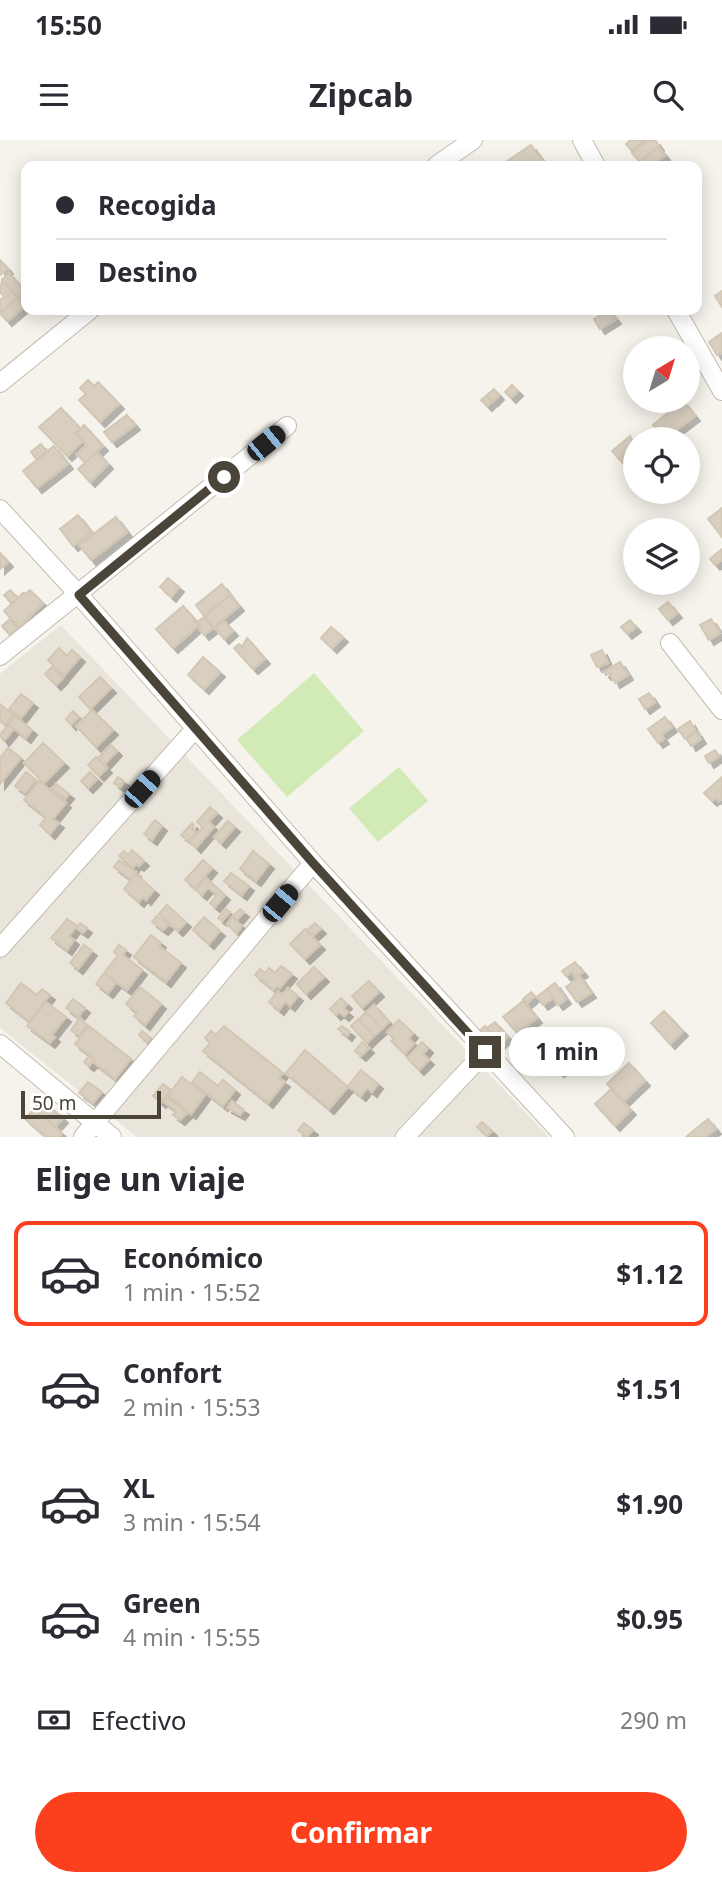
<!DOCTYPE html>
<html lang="es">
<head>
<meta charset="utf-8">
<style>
  :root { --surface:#fff; --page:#f2f2f3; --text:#2b2b33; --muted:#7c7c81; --line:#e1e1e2; --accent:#fc3f1d }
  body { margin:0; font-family:"Noto Sans",sans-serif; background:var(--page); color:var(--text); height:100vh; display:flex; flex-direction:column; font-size:26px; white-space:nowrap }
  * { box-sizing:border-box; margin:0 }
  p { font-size:23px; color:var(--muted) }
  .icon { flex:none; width:38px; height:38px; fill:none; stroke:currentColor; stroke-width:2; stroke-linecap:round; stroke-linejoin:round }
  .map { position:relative; height:997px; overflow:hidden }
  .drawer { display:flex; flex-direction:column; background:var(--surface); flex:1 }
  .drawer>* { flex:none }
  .guide { position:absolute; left:21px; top:21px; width:681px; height:154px; border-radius:14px; box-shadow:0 4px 18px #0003; display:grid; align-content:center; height:154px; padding:0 35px; background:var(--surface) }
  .needle { width:46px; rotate:38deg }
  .tools { position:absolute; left:623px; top:196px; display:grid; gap:14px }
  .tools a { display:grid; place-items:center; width:77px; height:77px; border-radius:50%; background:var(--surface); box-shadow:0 4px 18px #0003; font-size:35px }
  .scale { position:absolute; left:21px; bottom:18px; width:140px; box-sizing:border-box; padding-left:7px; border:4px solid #4b4439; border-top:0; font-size:19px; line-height:24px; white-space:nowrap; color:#4b4439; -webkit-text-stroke:5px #fff; paint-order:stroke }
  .end { position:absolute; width:32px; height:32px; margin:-16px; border:9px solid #4b4439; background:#fff; box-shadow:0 0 0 4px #fff }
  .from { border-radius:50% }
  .bubble { position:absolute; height:49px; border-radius:24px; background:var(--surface); box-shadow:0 4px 18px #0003; font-size:23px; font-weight:700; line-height:49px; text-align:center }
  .car { position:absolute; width:21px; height:42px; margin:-21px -10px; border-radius:9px; box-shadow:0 0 5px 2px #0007; background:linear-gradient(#222 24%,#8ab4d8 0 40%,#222 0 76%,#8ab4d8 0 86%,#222 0) }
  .guide b { display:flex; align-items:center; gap:24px; height:66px; font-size:26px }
  .guide b+b { border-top:2px solid var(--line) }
  .guide i { width:18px; height:18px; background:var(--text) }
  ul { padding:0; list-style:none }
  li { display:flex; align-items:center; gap:21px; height:105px; margin:0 14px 10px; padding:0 21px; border:4px solid transparent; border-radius:14px }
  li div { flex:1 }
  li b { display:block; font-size:26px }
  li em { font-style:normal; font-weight:700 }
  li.on { border-color:var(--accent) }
  li>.icon { width:63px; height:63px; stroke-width:1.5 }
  h2 { padding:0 35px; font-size:32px; line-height:84px }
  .pay { display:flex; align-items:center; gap:18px; height:77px; padding:0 35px; font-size:26px }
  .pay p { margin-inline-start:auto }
  .cta { display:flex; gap:14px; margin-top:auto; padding:14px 35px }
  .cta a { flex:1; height:80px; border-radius:42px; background:var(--accent); color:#fff; font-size:28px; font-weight:700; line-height:80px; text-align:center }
  .status { display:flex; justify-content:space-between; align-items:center; height:49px; padding:0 35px; background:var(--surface); direction:ltr }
  .status svg { height:19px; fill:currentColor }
  header { display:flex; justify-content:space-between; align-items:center; height:91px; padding:0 35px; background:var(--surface); font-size:32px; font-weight:700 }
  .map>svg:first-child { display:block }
  .residential { fill:#eae5da }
  .green { fill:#d2eab5 }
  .building { fill:#d8cfc1; stroke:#d3c7b4; stroke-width:2; filter:url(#shadow) }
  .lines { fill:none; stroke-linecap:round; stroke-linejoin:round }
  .minor-casing { stroke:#c2bbae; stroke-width:20 }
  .minor { stroke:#fff; stroke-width:18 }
  .route { stroke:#4b4439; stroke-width:9 }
</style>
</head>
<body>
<div class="status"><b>15:50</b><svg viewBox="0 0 49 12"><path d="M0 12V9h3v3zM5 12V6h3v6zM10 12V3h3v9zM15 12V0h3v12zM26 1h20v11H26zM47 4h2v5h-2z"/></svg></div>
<header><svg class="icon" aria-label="menu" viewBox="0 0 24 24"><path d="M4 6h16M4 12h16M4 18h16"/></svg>Zipcab<svg class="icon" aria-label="search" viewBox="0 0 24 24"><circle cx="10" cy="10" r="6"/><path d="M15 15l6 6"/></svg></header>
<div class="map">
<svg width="722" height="997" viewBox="0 0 722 997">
  <defs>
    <filter id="shadow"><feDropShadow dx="5" dy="5" stdDeviation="0" flood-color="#0004"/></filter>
  </defs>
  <rect width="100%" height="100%" fill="#f6f3ec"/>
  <path class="residential" d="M 61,485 L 549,997 L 137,997 L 0,888 L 0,534 Z"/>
  <path class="green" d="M 314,533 L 364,591 L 287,657 L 237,600 Z
    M 399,627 L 428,661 L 378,702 L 349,668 Z"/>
  <path class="building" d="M 630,0 L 645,0 L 632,11 L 626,4 Z
    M 647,0 L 655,0 L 659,6 L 640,22 L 632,13 Z
    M 531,5 L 546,26 L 505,26 L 503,24 Z
    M 658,7 L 665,15 L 651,26 L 644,26 L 640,22 Z
    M 0,120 L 8,129 L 0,135 Z
    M 9,133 L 25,151 L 18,157 L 2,140 Z
    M 2,140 L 18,158 L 0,173 L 0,160 L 4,157 L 0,152 Z
    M 722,151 L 722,167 L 715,156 Z
    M 18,158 L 25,166 L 7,181 L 0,173 Z
    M 609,170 L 616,179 L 600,189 L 594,179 Z
    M 722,193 L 722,212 L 717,215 L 709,202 Z
    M 88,240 L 94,246 L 98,242 L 119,264 L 100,282 L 79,260 L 86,254 L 80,248 Z
    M 512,245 L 518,251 L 511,258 L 505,252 Z
    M 494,249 L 499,255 L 493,261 L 487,255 Z
    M 486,256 L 492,261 L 487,266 L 481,260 Z
    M 683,261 L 695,276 L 665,299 L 653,285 Z
    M 61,268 L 80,288 L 75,293 L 83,301 L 67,316 L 39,287 Z
    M 127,275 L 135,285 L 112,302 L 104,292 Z
    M 84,285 L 103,306 L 85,323 L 77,314 L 87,305 L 76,293 Z
    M 630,296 L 635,306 L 619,319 L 612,311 Z
    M 41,304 L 47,312 L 37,320 L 31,312 Z
    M 54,306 L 68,324 L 37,348 L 23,331 Z
    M 632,309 L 635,312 L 635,322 L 627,328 L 619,319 Z
    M 97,312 L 108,324 L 90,342 L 78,329 Z
    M 722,368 L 722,397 L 708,379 Z
    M 78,375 L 91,392 L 73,406 L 60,389 Z
    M 116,377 L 127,392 L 91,420 L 79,405 Z
    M 722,409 L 722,420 L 715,425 L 710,419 Z
    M 0,413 L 8,422 L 0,429 Z
    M 168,438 L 179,447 L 171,457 L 160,447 Z
    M 222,444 L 230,455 L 204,476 L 196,465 Z
    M 10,450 L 18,458 L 12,464 L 4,455 Z
    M 30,450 L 43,463 L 19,487 L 4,471 L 23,453 L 25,454 Z
    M 230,455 L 239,466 L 214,487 L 205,476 Z
    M 668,462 L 677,473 L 668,480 L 659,469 Z
    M 183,466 L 199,485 L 173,508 L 156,489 Z
    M 204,477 L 213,488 L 204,495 L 198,487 L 200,486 L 197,482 Z
    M 10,479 L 18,488 L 10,495 L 2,486 Z
    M 711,479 L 720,493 L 709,500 L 700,485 Z
    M 630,480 L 636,487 L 627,494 L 621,487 Z
    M 224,481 L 233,491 L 224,499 L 215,488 Z
    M 331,487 L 343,497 L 332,508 L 321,498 Z
    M 247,498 L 265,519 L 253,529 L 234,508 L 239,504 L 242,507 Z
    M 59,508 L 67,516 L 72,510 L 80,517 L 64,536 L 48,520 Z
    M 602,510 L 608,523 L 597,527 L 591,515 Z
    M 203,517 L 220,532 L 204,549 L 188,535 Z
    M 620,522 L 628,535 L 615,543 L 610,533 L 606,535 L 604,532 Z
    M 52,527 L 63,538 L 56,545 L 45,534 Z
    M 100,537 L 111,548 L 90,569 L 79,557 Z
    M 649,553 L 655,562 L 645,569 L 639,559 Z
    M 21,554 L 33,563 L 21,578 L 9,569 Z
    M 0,564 L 13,575 L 5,585 L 0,581 Z
    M 92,570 L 113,590 L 96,607 L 76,586 Z
    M 73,571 L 79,577 L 71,585 L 66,579 Z
    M 15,576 L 32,590 L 26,598 L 8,584 Z
    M 665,577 L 672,587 L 661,595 L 664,599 L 658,603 L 648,589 Z
    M 690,581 L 696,592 L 685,599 L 678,589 Z
    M 8,585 L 14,589 L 4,601 L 0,595 Z
    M 697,592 L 701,599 L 691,606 L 687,598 Z
    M 43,603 L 64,623 L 44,643 L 24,623 Z
    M 111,605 L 117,611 L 105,624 L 98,618 Z
    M 8,608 L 21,618 L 0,644 L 0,618 Z
    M 715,610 L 719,616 L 709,623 L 705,616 Z
    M 96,617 L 107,628 L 99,636 L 88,625 Z
    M 26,632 L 36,640 L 25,653 L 15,646 Z
    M 90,632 L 97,639 L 88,648 L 81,641 Z
    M 118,637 L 124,641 L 120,647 L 114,643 Z
    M 722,637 L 722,658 L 719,661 L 716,658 L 712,661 L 704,653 Z
    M 39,641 L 66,663 L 53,679 L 59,683 L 50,694 L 40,685 L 46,677 L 24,660 Z
    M 56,644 L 69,654 L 65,659 L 52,649 Z
    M 210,667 L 217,673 L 209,682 L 214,687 L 196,708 L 190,702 L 203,687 L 197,682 Z
    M 155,680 L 162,686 L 152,700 L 144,694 Z
    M 228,681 L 235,687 L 221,703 L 214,697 Z
    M 192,683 L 194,686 L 192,688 L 196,692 L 189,701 L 181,695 Z
    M 132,710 L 144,721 L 139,726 L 136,724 L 133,728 L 119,716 L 124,711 L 128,715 Z
    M 253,711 L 269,724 L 256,741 L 240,729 Z
    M 119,720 L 136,732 L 130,739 L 114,727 Z
    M 203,720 L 212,728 L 195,748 L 185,740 Z
    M 231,733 L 249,746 L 242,755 L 224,741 Z
    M 136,734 L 154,750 L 146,760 L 143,757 L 139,762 L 124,749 Z
    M 206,738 L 225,755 L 215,767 L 210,763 L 217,755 L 208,748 L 202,755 L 196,750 Z
    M 167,765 L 186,782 L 178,791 L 159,774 Z
    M 226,769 L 230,772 L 222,781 L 218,778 Z
    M 240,769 L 244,772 L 237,780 L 233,776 Z
    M 157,776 L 168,785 L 163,790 L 152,782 Z
    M 204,777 L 220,791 L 209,804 L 193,790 Z
    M 232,777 L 242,786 L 237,793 L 227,784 Z
    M 67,779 L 77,786 L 69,796 L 74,800 L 67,810 L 51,798 Z
    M 80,783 L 87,788 L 83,793 L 76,788 Z
    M 315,783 L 321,789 L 313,796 L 307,790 Z
    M 305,789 L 320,805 L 305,819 L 290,804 Z
    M 151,795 L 161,803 L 159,806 L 181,823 L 166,842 L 134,817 Z
    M 84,805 L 92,811 L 78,829 L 70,823 Z
    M 119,805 L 126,810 L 123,815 L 142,830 L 127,850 L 104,833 L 118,815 L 114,812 Z
    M 575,822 L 583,832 L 575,837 L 572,832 L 566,836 L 562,831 Z
    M 281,826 L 292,834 L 280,848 L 277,846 L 274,850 L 255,835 L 260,829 L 265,833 L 269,828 L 275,833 Z
    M 314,827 L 324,837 L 306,854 L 297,844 Z
    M 104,833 L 116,843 L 108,853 L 96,844 Z
    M 580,837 L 591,853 L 577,862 L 566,847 Z
    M 369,841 L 379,852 L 362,868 L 352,856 Z
    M 21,843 L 37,855 L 42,849 L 50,855 L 29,881 L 6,863 Z
    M 555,843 L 566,859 L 558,865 L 547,849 Z
    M 140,847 L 161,864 L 145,885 L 134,876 L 137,872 L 126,864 Z
    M 288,848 L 298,856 L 290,866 L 285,862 L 279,870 L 269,862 L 278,851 L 282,855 Z
    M 547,849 L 553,858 L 543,865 L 537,857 Z
    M 531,852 L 535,856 L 527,863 L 523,859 Z
    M 341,858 L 347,864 L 343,868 L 348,872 L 344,876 L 339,872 L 336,875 L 330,869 Z
    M 73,859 L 85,868 L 78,877 L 66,868 Z
    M 523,861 L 537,878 L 517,893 L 503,877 Z
    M 46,862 L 66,877 L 52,895 L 55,897 L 50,903 L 27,886 Z
    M 374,865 L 389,882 L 382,889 L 366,872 Z
    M 664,871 L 683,891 L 670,904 L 651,883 Z
    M 366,872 L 382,889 L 374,896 L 359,879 Z
    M 80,878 L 87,885 L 79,896 L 71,890 Z
    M 358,879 L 374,896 L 367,903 L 351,886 Z
    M 399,880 L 413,893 L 409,898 L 414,904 L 405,914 L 391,901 L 394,899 L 387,892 Z
    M 495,882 L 501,889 L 493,895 L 487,888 Z
    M 89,886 L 131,919 L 115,939 L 93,922 L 95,919 L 75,904 Z
    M 224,886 L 283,933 L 279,938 L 285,942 L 268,963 L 203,911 L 210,903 L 205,898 L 211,891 L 216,895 Z
    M 342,886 L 350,892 L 347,896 L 338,889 Z
    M 485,886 L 500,904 L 493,910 L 478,892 Z
    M 501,889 L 508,897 L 500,903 L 494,895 Z
    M 142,891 L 151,898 L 147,902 L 139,895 Z
    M 583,899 L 591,910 L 559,932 L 552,922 Z
    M 362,902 L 369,908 L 361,916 L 355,911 Z
    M 422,902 L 428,908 L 423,914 L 429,920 L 419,930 L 407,918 Z
    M 305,910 L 348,947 L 329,969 L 286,933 Z
    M 90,915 L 95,919 L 89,926 L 84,922 Z
    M 629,923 L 645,941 L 624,961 L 607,944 Z
    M 361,930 L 378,944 L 372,952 L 367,948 L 361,956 L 348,946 Z
    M 200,932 L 218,946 L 223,940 L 235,950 L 223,966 L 192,942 Z
    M 182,937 L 205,955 L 191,974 L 168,955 Z
    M 88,942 L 102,952 L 93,963 L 79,953 Z
    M 163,944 L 171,950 L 161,963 L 153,956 Z
    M 611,949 L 631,970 L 615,986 L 595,964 Z
    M 167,957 L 187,973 L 180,980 L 173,975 L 176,971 L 164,962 Z
    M 41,959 L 63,978 L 55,987 L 34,969 Z
    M 232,961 L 244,970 L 240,975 L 227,968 Z
    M 34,969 L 62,993 L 59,997 L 46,997 L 25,979 Z
    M 708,979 L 716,989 L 705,997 L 686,997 Z
    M 482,982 L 492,991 L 487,996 L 477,987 Z
    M 304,983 L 313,990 L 307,997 L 298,990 Z"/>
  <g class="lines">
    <g class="minor-casing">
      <path id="minor" d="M 582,0 L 596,26
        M 437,25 L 473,0
        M 676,170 L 722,251
        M 0,243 L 90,170
        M 0,369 L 79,455 L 313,723 L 565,997
        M 670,503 L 722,570
        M 0,516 L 287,286
        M 0,808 L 195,589
        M 0,904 L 112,997
        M 83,997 L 313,723
        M 405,997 L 485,912"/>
    </g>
    <use href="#minor" class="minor"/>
  </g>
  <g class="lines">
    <path class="route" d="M 224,337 L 79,455 L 313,723 L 485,912"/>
  </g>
</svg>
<div class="tools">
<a><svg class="needle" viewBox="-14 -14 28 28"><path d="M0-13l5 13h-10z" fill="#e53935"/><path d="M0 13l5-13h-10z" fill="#7c7c81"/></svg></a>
<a><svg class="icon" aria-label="locate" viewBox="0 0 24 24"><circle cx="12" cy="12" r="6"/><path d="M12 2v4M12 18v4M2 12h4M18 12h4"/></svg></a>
<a><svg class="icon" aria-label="layers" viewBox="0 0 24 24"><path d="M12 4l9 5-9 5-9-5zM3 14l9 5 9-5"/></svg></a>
</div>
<div class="scale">50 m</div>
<i class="end from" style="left:224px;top:337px"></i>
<i class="end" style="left:485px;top:912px"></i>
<div class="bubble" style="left:509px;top:887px;width:116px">1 min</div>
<i class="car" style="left:266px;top:303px;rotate:51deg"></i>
<i class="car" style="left:142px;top:649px;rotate:42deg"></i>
<i class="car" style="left:280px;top:763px;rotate:40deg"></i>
<div class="guide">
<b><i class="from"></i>Recogida</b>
<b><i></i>Destino</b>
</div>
</div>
<section class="drawer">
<h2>Elige un viaje</h2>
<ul>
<li class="on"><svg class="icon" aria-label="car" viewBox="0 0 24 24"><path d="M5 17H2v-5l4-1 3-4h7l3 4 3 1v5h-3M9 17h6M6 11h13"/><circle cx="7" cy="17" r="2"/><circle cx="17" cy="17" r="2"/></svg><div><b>Económico</b><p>1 min · 15:52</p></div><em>$1.12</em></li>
<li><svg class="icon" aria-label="car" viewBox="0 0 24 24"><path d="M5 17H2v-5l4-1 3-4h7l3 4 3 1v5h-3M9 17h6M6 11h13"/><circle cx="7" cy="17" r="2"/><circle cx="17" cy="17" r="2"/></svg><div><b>Confort</b><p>2 min · 15:53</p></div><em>$1.51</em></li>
<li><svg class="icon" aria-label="car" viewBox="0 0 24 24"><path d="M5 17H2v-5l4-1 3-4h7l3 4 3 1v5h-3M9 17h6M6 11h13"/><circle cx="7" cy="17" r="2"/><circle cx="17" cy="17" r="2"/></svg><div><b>XL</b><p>3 min · 15:54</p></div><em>$1.90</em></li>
<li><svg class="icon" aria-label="car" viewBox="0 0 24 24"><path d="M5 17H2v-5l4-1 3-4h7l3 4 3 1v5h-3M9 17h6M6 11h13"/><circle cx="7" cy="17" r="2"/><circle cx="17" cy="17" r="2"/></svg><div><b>Green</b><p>4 min · 15:55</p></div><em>$0.95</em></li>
</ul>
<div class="pay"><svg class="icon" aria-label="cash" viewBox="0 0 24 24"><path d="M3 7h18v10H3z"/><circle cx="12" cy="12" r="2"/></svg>Efectivo<p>290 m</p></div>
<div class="cta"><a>Confirmar</a></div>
</section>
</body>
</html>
